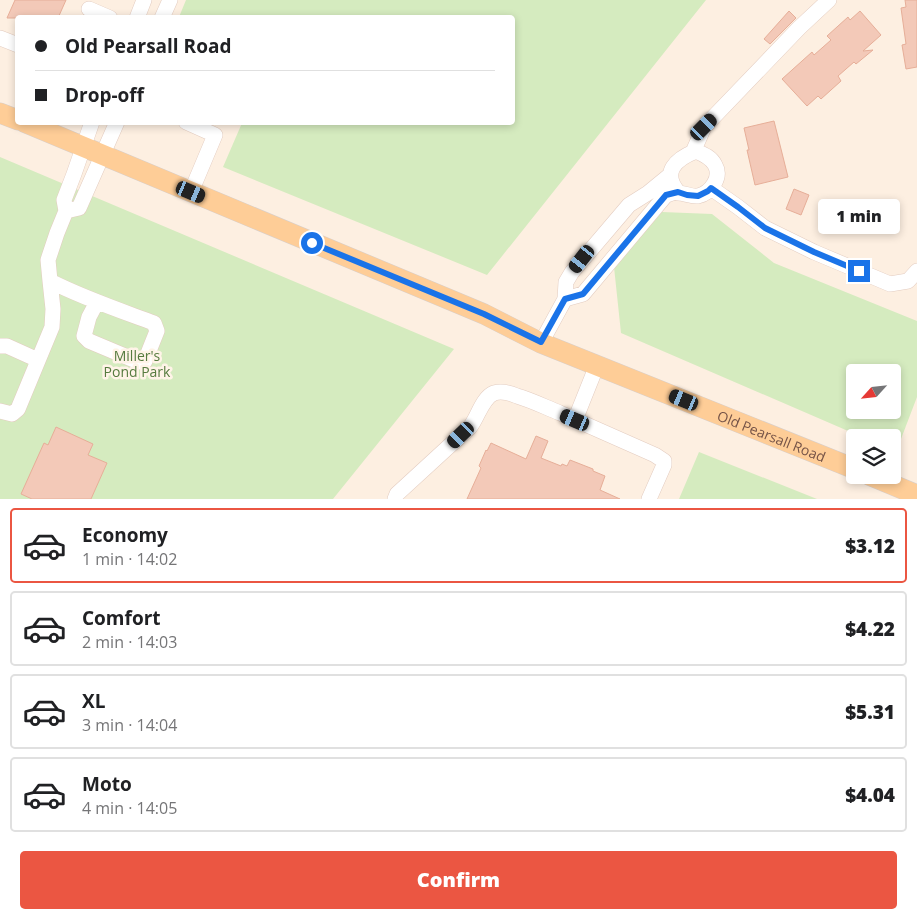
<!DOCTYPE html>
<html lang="en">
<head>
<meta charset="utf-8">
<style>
  :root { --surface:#fff; --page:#f6f6f6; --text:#202124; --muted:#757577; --line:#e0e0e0; --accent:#eb5642 }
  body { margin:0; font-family:"Open Sans",sans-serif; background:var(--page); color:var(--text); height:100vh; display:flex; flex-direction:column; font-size:19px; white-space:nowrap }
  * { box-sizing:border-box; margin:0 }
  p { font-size:16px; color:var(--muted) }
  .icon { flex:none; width:28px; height:28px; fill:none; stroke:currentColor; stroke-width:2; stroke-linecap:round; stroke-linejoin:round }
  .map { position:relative; height:499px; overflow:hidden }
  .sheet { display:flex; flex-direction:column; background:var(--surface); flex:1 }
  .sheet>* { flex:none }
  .guide { position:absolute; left:15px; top:15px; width:500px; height:110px; border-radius:5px; box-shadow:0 2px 8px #0003; display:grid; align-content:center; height:110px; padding:0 20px; background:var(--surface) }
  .needle { width:32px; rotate:243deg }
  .tools { position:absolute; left:846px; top:364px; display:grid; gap:10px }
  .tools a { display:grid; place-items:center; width:55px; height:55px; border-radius:5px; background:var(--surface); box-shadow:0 2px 8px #0003; font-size:25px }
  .end { position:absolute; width:22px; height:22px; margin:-11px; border:6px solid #1a73e8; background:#fff; box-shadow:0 0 0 2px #fff }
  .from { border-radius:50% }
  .bubble { position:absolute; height:35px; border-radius:5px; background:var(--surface); box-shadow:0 2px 8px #0003; font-size:16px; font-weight:800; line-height:35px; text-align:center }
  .car { position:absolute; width:15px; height:30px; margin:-15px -8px; border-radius:6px; box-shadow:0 0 4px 1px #0007; background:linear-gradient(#222 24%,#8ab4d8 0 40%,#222 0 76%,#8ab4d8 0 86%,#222 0) }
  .guide b { display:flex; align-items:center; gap:18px; height:48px; font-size:19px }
  .guide b+b { border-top:1px solid var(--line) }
  .guide i { width:12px; height:12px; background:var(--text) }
  ul { padding:9px 0 0; list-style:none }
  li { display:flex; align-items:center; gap:15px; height:75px; margin:0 10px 8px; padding:0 10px; border:2px solid var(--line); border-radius:5px }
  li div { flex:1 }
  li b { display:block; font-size:19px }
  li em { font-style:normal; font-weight:800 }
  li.on { border-color:var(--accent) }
  li>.icon { width:45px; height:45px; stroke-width:1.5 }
  .action { display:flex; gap:10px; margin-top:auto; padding:10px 20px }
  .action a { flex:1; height:58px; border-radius:5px; background:var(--accent); color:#fff; font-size:20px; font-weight:800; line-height:58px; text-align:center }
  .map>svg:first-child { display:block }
  .green { fill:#d5ebbf; fill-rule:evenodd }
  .building { fill:#f3c9b8; stroke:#e6ae98 }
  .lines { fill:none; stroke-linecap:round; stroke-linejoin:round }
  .minor-casing { stroke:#e3ccc0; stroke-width:16 }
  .major-casing { stroke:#d8cfcb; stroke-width:21 }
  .minor { stroke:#fff; stroke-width:15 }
  .major { stroke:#fecd97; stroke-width:20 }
  .route { stroke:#1a73e8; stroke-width:6 }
  .labels { text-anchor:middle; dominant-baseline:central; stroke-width:5; stroke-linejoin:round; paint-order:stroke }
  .park-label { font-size:14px; fill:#567b3f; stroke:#fff4e8 }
  .street-label { font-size:14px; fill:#755347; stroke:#fff4e8 }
</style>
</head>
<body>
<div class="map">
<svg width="917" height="499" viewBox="0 0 917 499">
  <rect width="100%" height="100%" fill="#fdefe1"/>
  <path class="green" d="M 186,0 L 706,0 L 487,275 L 223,167 L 242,123 L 512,122 L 512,18 L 179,17 Z
    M 0,157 L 454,349 L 333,499 L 0,499 Z
    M 662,212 L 712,214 L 774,263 L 917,321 L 917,397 L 896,452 L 893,451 L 892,438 L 862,437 L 621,333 L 614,267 ZM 855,372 L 892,372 L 892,410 L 855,410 Z
    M 699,452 L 817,499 L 679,499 Z"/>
  <path class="building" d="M 15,0 L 66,0 L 58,18 L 7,18 Z
    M 905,0 L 917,0 L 917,67 L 906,69 L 902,45 L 906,44 L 901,8 L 906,7 Z
    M 789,11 L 796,18 L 770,44 L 764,39 Z
    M 860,11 L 881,35 L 863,51 L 873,50 L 856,64 L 854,62 L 838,76 L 841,81 L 821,99 L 818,96 L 807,106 L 782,79 L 812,52 L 814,55 L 831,40 L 827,36 L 848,17 L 850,20 Z
    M 774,121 L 788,177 L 755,185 L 747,150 L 749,150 L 744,128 Z
    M 794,189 L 809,195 L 801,215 L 786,209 Z
    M 56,427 L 93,444 L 88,455 L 107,463 L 91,499 L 32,499 L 21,494 L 44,443 L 48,445 Z
    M 536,436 L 548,441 L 541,458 L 561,466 L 562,464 L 567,466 L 570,460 L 593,469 L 593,471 L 605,476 L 600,490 L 620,499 L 467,499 L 481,468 L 479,466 L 486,450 L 487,451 L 491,443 L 526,459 Z"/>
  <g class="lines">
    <g class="minor-casing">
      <path id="minor" d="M 89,9 L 110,18
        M 137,18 L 144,0
        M 162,18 L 170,0
        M 0,38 L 18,45
        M 92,122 L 74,174 L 64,200 L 66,211 L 57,233 L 48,260 L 50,281 C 83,298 119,310 154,323 L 157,331 L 145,361 L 139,362 L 89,341 L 84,336 L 89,317 L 97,302
        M 186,122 L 215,135 L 191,192
        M 693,152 L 704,127 L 799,28 L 829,0
        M 711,188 L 738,207 L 765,228 L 814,252 L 890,284 L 908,281 L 917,271
        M 66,211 L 79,208 L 117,122
        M 565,299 L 583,294 L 666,195 C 670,194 675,192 678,193 C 685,193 691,197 698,196 C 711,193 722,177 715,165 C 711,157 703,154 696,151 C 676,159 661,172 678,192
        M 541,343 L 565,299 L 566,282 L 572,272 L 629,205 L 648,193 L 670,175
        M 0,346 L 7,346 L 38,360
        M 0,411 L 12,414 L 18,409 L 52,327 L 53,309 L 50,281
        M 575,420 L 597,365
        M 395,499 L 397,494 L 470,427 C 478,417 482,398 494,393 C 501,391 510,393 517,396 C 531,400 545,407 560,413 C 592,427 623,441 655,455 L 664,461 L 664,465 L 649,499"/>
    </g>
    <g class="major-casing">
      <g id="major">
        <path d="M 0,113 L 18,120"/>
        <path id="s1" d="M 24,122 L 484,314 L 541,343 L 855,469"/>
        <path d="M 869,475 L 917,495"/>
      </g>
    </g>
    <use href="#minor" class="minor"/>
    <use href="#major" class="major"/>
  </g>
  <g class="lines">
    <path class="route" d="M 312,243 L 484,314 L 541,342 L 565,299 L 583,294 L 666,195 L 678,192 L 687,195 L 698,196 L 708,191 L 711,188 L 738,207 L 765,228 L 814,252 L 859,271"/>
  </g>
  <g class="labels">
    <g class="park-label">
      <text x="137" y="355">Miller's<tspan x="137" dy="16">Pond Park</tspan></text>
    </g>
    <g class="street-label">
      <text stroke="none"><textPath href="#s1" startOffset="811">Old Pearsall Road</textPath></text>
    </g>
  </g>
</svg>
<div class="tools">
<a><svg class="needle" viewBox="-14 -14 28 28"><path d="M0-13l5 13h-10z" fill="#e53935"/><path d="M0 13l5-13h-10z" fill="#757577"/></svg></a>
<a><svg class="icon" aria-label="layers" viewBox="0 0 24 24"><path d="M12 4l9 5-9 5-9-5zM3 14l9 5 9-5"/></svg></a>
</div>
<i class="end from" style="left:312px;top:243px"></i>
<i class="end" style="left:859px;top:271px"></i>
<div class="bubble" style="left:818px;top:199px;width:82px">1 min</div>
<i class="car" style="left:704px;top:127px;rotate:45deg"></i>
<i class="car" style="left:191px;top:192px;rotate:113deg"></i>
<i class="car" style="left:582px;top:259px;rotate:218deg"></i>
<i class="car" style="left:684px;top:400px;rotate:292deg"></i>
<i class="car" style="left:575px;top:420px;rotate:293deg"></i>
<i class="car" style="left:461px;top:435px;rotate:226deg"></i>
<div class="guide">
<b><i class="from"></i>Old Pearsall Road</b>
<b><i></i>Drop-off</b>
</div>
</div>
<section class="sheet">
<ul>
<li class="on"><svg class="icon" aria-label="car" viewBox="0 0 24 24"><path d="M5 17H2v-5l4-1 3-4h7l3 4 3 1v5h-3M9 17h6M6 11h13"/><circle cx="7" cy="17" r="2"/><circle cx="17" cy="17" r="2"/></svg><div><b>Economy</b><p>1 min · 14:02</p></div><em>$3.12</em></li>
<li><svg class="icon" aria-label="car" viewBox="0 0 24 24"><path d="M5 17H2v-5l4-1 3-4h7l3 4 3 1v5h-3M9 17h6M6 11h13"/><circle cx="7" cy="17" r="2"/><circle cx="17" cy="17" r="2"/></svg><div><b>Comfort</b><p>2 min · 14:03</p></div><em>$4.22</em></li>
<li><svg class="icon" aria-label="car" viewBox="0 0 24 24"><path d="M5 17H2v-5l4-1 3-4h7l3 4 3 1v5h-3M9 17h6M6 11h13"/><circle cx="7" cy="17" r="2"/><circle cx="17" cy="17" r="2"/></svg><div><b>XL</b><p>3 min · 14:04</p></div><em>$5.31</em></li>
<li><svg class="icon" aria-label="car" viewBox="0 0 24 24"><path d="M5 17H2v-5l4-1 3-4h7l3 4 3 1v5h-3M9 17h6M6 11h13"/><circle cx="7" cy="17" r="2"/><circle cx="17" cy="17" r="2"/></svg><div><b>Moto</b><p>4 min · 14:05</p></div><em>$4.04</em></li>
</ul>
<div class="action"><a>Confirm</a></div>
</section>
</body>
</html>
